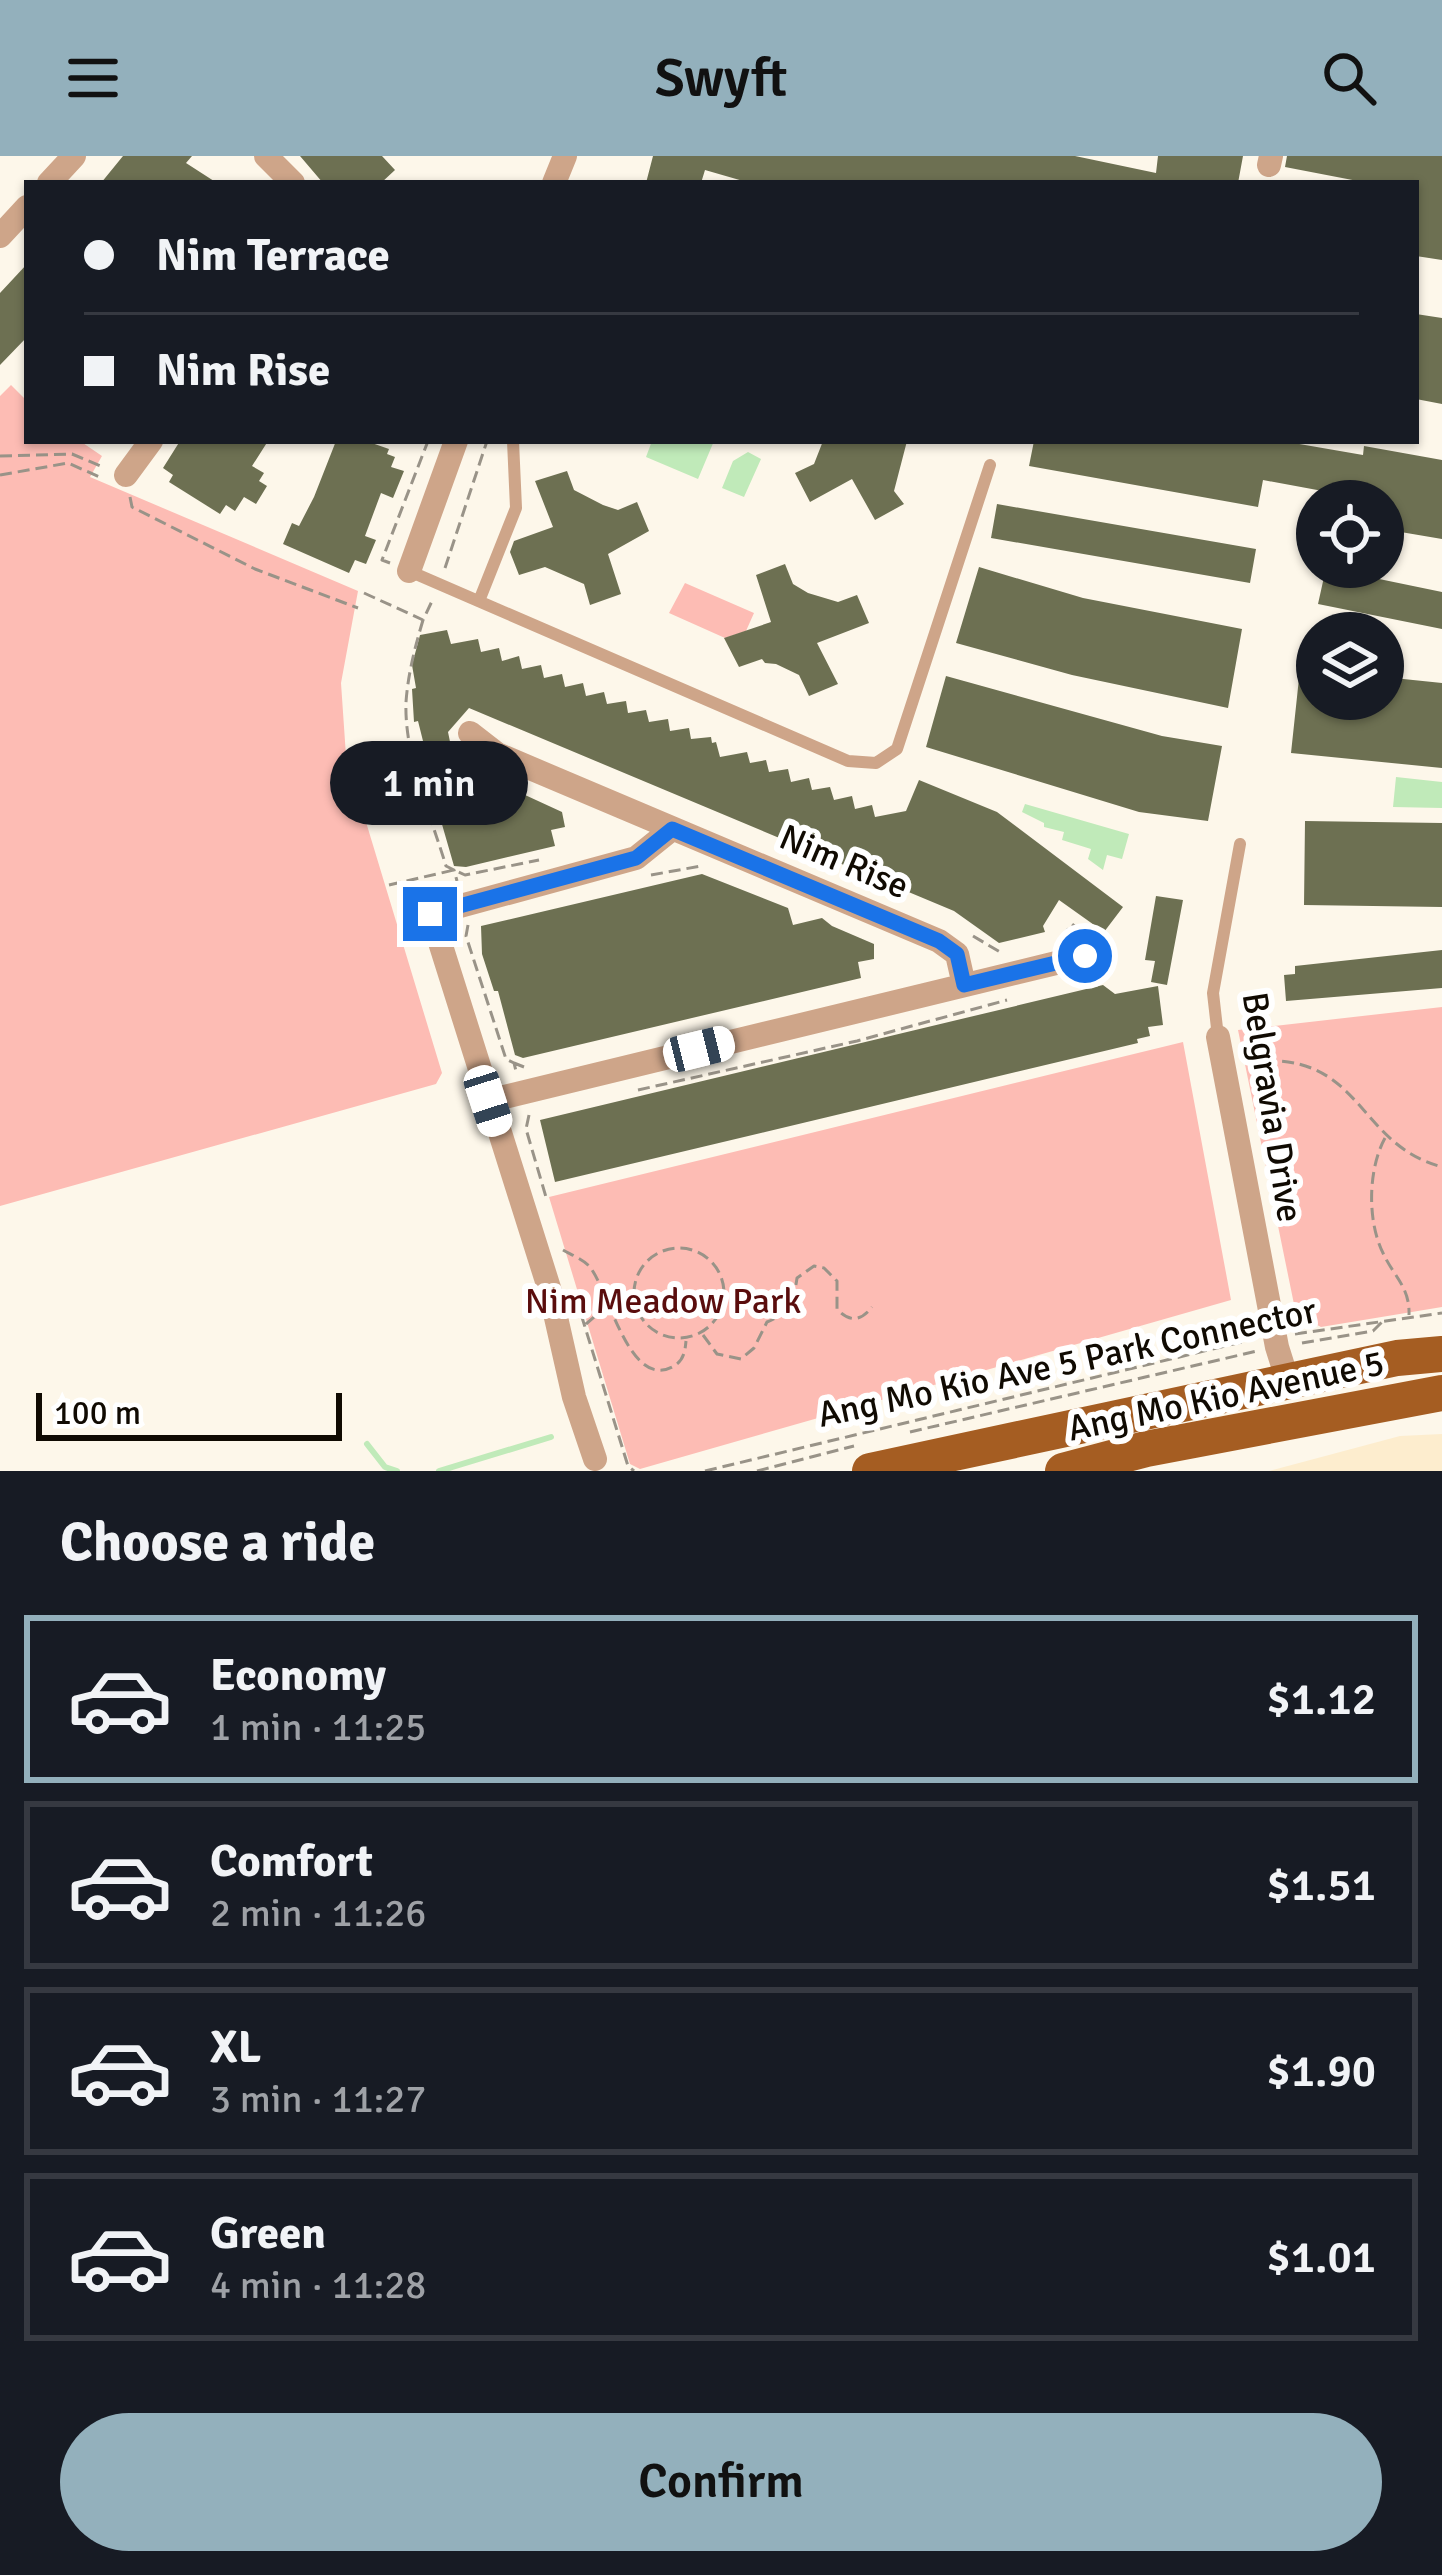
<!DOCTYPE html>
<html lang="en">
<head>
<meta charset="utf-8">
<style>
  :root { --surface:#171b24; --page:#20242c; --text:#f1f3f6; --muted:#9ea1a6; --line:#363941; --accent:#93b0bc }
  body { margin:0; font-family:Signika,sans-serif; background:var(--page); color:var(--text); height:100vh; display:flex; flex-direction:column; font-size:45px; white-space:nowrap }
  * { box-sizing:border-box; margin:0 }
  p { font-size:39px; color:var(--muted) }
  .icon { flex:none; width:66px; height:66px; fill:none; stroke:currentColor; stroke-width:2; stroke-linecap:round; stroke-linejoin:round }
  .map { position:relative; height:1315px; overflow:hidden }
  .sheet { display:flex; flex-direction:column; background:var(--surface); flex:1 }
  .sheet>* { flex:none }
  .banner { position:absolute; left:24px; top:24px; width:1395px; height:264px; border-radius:0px; box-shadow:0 3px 9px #0004; display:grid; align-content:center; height:264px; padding:0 60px; background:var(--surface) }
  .controls { position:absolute; left:1296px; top:324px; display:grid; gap:24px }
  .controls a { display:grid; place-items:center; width:108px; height:108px; border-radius:50%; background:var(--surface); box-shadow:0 3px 9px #0004; font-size:60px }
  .scale { position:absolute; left:36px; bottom:30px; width:306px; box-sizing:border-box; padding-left:12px; border:6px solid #100a02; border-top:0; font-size:33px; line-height:42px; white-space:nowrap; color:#100a02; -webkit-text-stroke:9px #fff; paint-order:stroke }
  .end { position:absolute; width:54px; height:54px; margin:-27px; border:15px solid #1a73e8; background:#fff; box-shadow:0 0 0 6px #fff }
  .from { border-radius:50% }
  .bubble { position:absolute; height:84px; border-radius:42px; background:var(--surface); box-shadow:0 3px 9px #0004; font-size:39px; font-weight:600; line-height:84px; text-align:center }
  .car { position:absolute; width:36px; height:72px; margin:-36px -18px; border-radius:15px; box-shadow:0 0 9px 3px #0007; background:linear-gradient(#fff 24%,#345 0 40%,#fff 0 76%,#345 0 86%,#fff 0) }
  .banner b { display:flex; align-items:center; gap:42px; height:114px; font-size:45px }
  .banner b+b { border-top:3px solid var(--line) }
  .banner i { width:30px; height:30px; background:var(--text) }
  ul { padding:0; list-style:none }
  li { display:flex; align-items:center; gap:36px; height:168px; margin:0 24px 18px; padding:0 36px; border:6px solid var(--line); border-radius:0px }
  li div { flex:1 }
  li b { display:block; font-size:45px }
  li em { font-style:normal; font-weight:600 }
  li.selected { border-color:var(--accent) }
  li>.icon { width:108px; height:108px; stroke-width:1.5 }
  h2 { padding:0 60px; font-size:54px; line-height:144px }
  .button { display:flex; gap:24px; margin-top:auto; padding:24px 60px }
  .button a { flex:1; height:138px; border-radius:72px; background:var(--accent); color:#111; font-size:48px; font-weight:600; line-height:138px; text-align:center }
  header { display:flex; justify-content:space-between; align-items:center; height:156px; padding:0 60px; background:var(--accent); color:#111; font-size:54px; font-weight:600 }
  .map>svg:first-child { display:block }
  .built { fill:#fdedce }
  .green { fill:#fdbcb4 }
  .water { fill:#c0eab9 }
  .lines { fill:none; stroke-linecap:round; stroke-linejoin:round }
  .stream { stroke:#c0eab9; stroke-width:6 }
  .building { fill:#6d7052 }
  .path { stroke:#999388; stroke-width:3; stroke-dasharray:12 6; stroke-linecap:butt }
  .lane { stroke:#cea589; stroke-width:12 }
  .street { stroke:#cea589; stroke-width:24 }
  .primary { stroke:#a55d22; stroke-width:36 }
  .route { stroke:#1a73e8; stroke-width:15 }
  .labels { text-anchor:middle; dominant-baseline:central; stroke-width:12; stroke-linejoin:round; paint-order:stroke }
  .street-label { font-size:36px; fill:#100a02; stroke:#fff }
  .park-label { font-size:36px; fill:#5a0d0d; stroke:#fff }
</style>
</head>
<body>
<header><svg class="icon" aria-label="menu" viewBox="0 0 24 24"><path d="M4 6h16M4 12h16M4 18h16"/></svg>Swyft<svg class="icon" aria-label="search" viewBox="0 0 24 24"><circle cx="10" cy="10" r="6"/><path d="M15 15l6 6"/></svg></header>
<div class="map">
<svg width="1442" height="1315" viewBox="0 0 1442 1315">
  <rect width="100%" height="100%" fill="#fdf7ea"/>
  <path class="built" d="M 1442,1278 L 1442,1315 L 1269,1315 L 1400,1280 Z"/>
  <path class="green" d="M 11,229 L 27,245 L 27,285 L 80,285 L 102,300 L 90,321 L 358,435 L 341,527 L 346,600 L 442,917 L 436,928 L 0,1050 L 0,240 Z
    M 685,427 L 754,457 L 746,475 L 725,482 L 669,457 Z
    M 1442,851 L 1442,1151 L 1321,1171 L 1296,1158 L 1238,874 Z
    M 1183,886 L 1231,1144 L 640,1313 L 630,1308 L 549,1041 Z"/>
  <path class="water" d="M 652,285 L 714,285 L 698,323 L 646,301 Z
    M 748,296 L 761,303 L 744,341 L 722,332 L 733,305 Z
    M 1396,621 L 1442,626 L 1442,652 L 1393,651 Z
    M 1025,648 L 1129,678 L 1122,703 L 1107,699 L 1103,714 L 1088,703 L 1091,693 L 1062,684 L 1064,676 L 1044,671 L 1044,667 L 1022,656 Z"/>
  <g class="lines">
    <path class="stream" d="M 367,1288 L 385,1311 L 397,1315
      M 439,1315 L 551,1281"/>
  </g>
  <path class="building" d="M 123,0 L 192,0 L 186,7 L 217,27 L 101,27 Z
    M 300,0 L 382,0 L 395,14 L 381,27 L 323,27 Z
    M 653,0 L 1075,0 L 1156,17 L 1158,0 L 1243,0 L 1238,27 L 750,27 L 705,14 L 701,27 L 646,27 Z
    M 1287,0 L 1442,0 L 1442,104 L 1416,100 L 1416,27 L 1368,27 L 1285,11 Z
    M 27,108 L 27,181 L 0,209 L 0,137 Z
    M 1416,158 L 1442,162 L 1442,248 L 1416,243 Z
    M 180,285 L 268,285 L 252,310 L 264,317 L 259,325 L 267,330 L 256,348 L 244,341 L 235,355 L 226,349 L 220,358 L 169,326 L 173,319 L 163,312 Z
    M 336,285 L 366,285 L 389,293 L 387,298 L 395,301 L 391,311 L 404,315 L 393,342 L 381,337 L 365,380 L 376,384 L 366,408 L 355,404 L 349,417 L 283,388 L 292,367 L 299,370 L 314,341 Z
    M 823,285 L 907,285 L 894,335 L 904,348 L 875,364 L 852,323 L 810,346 L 795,317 L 814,308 Z
    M 1034,285 L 1282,285 L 1363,299 L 1364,290 L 1442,304 L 1442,383 L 1383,373 L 1383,345 L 1354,345 L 1355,341 L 1263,324 L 1258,351 L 1029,310 Z
    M 567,315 L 574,334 L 603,349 L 618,354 L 637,346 L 649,375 L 608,398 L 621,438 L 590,449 L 584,428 L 545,411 L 519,419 L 510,396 L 514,385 L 553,371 L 535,325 Z
    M 997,348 L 1256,393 L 1250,427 L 991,382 Z
    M 785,408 L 793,428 L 808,437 L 838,446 L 857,439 L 869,467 L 817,487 L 838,528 L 809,540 L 799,519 L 776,508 L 765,507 L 762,503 L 739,511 L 724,482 L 771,466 L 756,419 Z
    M 979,411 L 1083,442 L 1242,473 L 1228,552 L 1072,519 L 956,487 Z
    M 1326,412 L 1442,436 L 1442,473 L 1318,448 Z
    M 447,474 L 451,488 L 478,483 L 481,496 L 499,492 L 502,505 L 519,500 L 522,513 L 541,509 L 544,522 L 562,518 L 565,531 L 583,527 L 586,540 L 604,536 L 607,548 L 626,545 L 628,557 L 646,554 L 649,566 L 668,563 L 670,575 L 689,572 L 691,583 L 711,581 L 712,587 L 716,586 L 720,601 L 747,596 L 750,607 L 766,604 L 769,616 L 788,613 L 791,626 L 809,622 L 812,634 L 830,631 L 834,644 L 852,640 L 855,653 L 872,649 L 875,661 L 906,655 L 919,624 L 997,656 L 1123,751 L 1104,776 L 1059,744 L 1043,770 L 1045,776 L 999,787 L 954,755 L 469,552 L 448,576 L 456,615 L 471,612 L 478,641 L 512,633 L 562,656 L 565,671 L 551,674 L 555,690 L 466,711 L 454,710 L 437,651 L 441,650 L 431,604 L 428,605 L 418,565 L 414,566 L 412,533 L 416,532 L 412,509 L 420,479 Z
    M 1300,513 L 1317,515 L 1317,543 L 1383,543 L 1384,521 L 1442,527 L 1442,612 L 1291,597 Z
    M 946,520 L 1162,580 L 1222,590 L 1208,665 L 1139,656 L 926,591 Z
    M 1305,665 L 1442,667 L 1442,751 L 1304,749 Z
    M 702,718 L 788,752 L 793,769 L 822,762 L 832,770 L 874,788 L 874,803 L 858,806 L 861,822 L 523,902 L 515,899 L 498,835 L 494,835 L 482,798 L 481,770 Z
    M 1156,740 L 1183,744 L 1167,829 L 1151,826 L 1155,805 L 1145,804 Z
    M 1442,794 L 1442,832 L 1286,845 L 1284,819 L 1295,818 L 1295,810 Z
    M 1103,829 L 1115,838 L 1158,830 L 1163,869 L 1148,871 L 1150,880 L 1137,883 L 1138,887 L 555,1026 L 540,964 Z"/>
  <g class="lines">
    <path class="path" d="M 0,300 L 72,298 L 103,311
      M 0,319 L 68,307 L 102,322
      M 130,341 L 132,351 L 255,413 L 358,452
      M 390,407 L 382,404 L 428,285
      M 445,412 L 487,285
      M 364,437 L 423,464 L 433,443
      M 423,464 C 415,491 408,518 406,546 C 404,600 431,660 446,710 L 454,714 L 457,725
      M 485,619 L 488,633 L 506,628
      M 651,719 L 701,710
      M 389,729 L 454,714 L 465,719 L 539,704
      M 468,769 L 466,780 L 506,903 L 514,907 L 516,915
      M 973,780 L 1000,796
      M 1061,782 L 1072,768 L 1084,778
      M 1246,906 C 1364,892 1353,987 1442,1011
      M 514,907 L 524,911
      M 638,934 L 857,885 L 1007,844
      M 529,959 L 526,973 L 546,1041
      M 1385,982 C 1368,1013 1367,1065 1383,1097 C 1394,1121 1410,1131 1409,1159
      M634 1137a45 45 0 1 1 90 0a45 45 0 1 1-90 0Z
      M 563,1094 C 570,1098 582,1103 588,1109 C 608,1128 628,1237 674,1210 C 684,1204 685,1195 686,1185
      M 576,1142 L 628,1310 L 634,1315
      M 586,1168 L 607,1150 L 635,1154
      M 1295,1178 L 1442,1157
      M 703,1179 L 717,1198 L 741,1203 L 754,1192 L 767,1166 C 788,1158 794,1144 797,1122 L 814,1110 L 824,1112 L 837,1125 L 837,1153 C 850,1167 861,1165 872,1151
      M 1302,1187 L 1373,1175 L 1383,1165
      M 910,1276 L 1257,1195
      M 705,1315 L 1250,1184
      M 757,1315 L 854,1290"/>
    <path class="lane" d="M 409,415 L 848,605 L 876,607 L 897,593 L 990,309
      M 479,445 L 516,352 L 513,285
      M 1218,881 L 1213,837 L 1240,688"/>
    <path class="street" d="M 266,0 L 293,27
      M 1269,9 L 1271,0
      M 49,27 L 74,0
      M 554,27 L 565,0
      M 0,80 L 27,51
      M 126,319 L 151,285
      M 409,415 L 456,285
      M 470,577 L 497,598 L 939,785 L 957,798 L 964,829
      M 1218,881 L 1277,1191 L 1288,1226
      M 488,945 L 1085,800
      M 595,1303 L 574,1241 L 550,1135 L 431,758 L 636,702 L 672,673"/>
    <path class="primary" d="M 870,1315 L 1397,1202 L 1442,1198
      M 1063,1315 L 1146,1293 L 1442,1237"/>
  </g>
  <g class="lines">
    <path class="route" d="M 430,758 L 636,702 L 672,673 L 939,785 L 957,798 L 964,829 L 1085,800"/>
  </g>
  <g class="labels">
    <g class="street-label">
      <text transform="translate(844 706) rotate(23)">Nim Rise</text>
      <text transform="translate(1272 951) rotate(81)">Belgravia Drive</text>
      <text transform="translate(1067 1207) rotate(-12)">Ang Mo Kio Ave 5 Park Connector</text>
      <text transform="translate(1226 1240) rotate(-12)">Ang Mo Kio Avenue 5</text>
    </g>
    <g class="park-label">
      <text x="663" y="1145">Nim Meadow Park</text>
    </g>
  </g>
</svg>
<div class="controls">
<a><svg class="icon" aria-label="locate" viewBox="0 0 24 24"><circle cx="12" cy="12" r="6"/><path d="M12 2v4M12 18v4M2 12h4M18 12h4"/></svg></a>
<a><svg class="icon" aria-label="layers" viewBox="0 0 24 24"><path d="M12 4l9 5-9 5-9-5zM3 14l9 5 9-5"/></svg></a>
</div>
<div class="scale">100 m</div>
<i class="end from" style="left:1085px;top:800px"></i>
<i class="end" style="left:430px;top:758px"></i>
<div class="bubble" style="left:330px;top:585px;width:198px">1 min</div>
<i class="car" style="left:699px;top:893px;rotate:76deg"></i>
<i class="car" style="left:488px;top:945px;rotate:162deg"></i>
<div class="banner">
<b><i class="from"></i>Nim Terrace</b>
<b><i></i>Nim Rise</b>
</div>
</div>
<section class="sheet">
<h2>Choose a ride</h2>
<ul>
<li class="selected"><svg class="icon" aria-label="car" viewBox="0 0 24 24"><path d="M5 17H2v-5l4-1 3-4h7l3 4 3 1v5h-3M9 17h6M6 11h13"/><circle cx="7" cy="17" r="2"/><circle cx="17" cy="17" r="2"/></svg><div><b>Economy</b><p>1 min · 11:25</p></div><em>$1.12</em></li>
<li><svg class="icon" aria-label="car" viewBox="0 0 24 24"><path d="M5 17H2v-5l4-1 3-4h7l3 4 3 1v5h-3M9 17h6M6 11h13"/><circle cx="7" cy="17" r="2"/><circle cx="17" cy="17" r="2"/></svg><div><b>Comfort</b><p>2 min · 11:26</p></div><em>$1.51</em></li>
<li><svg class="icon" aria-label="car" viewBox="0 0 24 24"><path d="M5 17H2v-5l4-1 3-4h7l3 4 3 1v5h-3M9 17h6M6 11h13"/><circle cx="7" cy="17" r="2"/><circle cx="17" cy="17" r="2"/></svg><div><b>XL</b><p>3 min · 11:27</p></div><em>$1.90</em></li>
<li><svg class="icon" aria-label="car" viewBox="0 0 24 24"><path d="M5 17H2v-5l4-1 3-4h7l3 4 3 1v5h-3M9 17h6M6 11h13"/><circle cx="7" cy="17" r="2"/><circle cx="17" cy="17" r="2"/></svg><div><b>Green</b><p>4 min · 11:28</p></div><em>$1.01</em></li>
</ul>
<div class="button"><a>Confirm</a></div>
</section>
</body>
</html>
